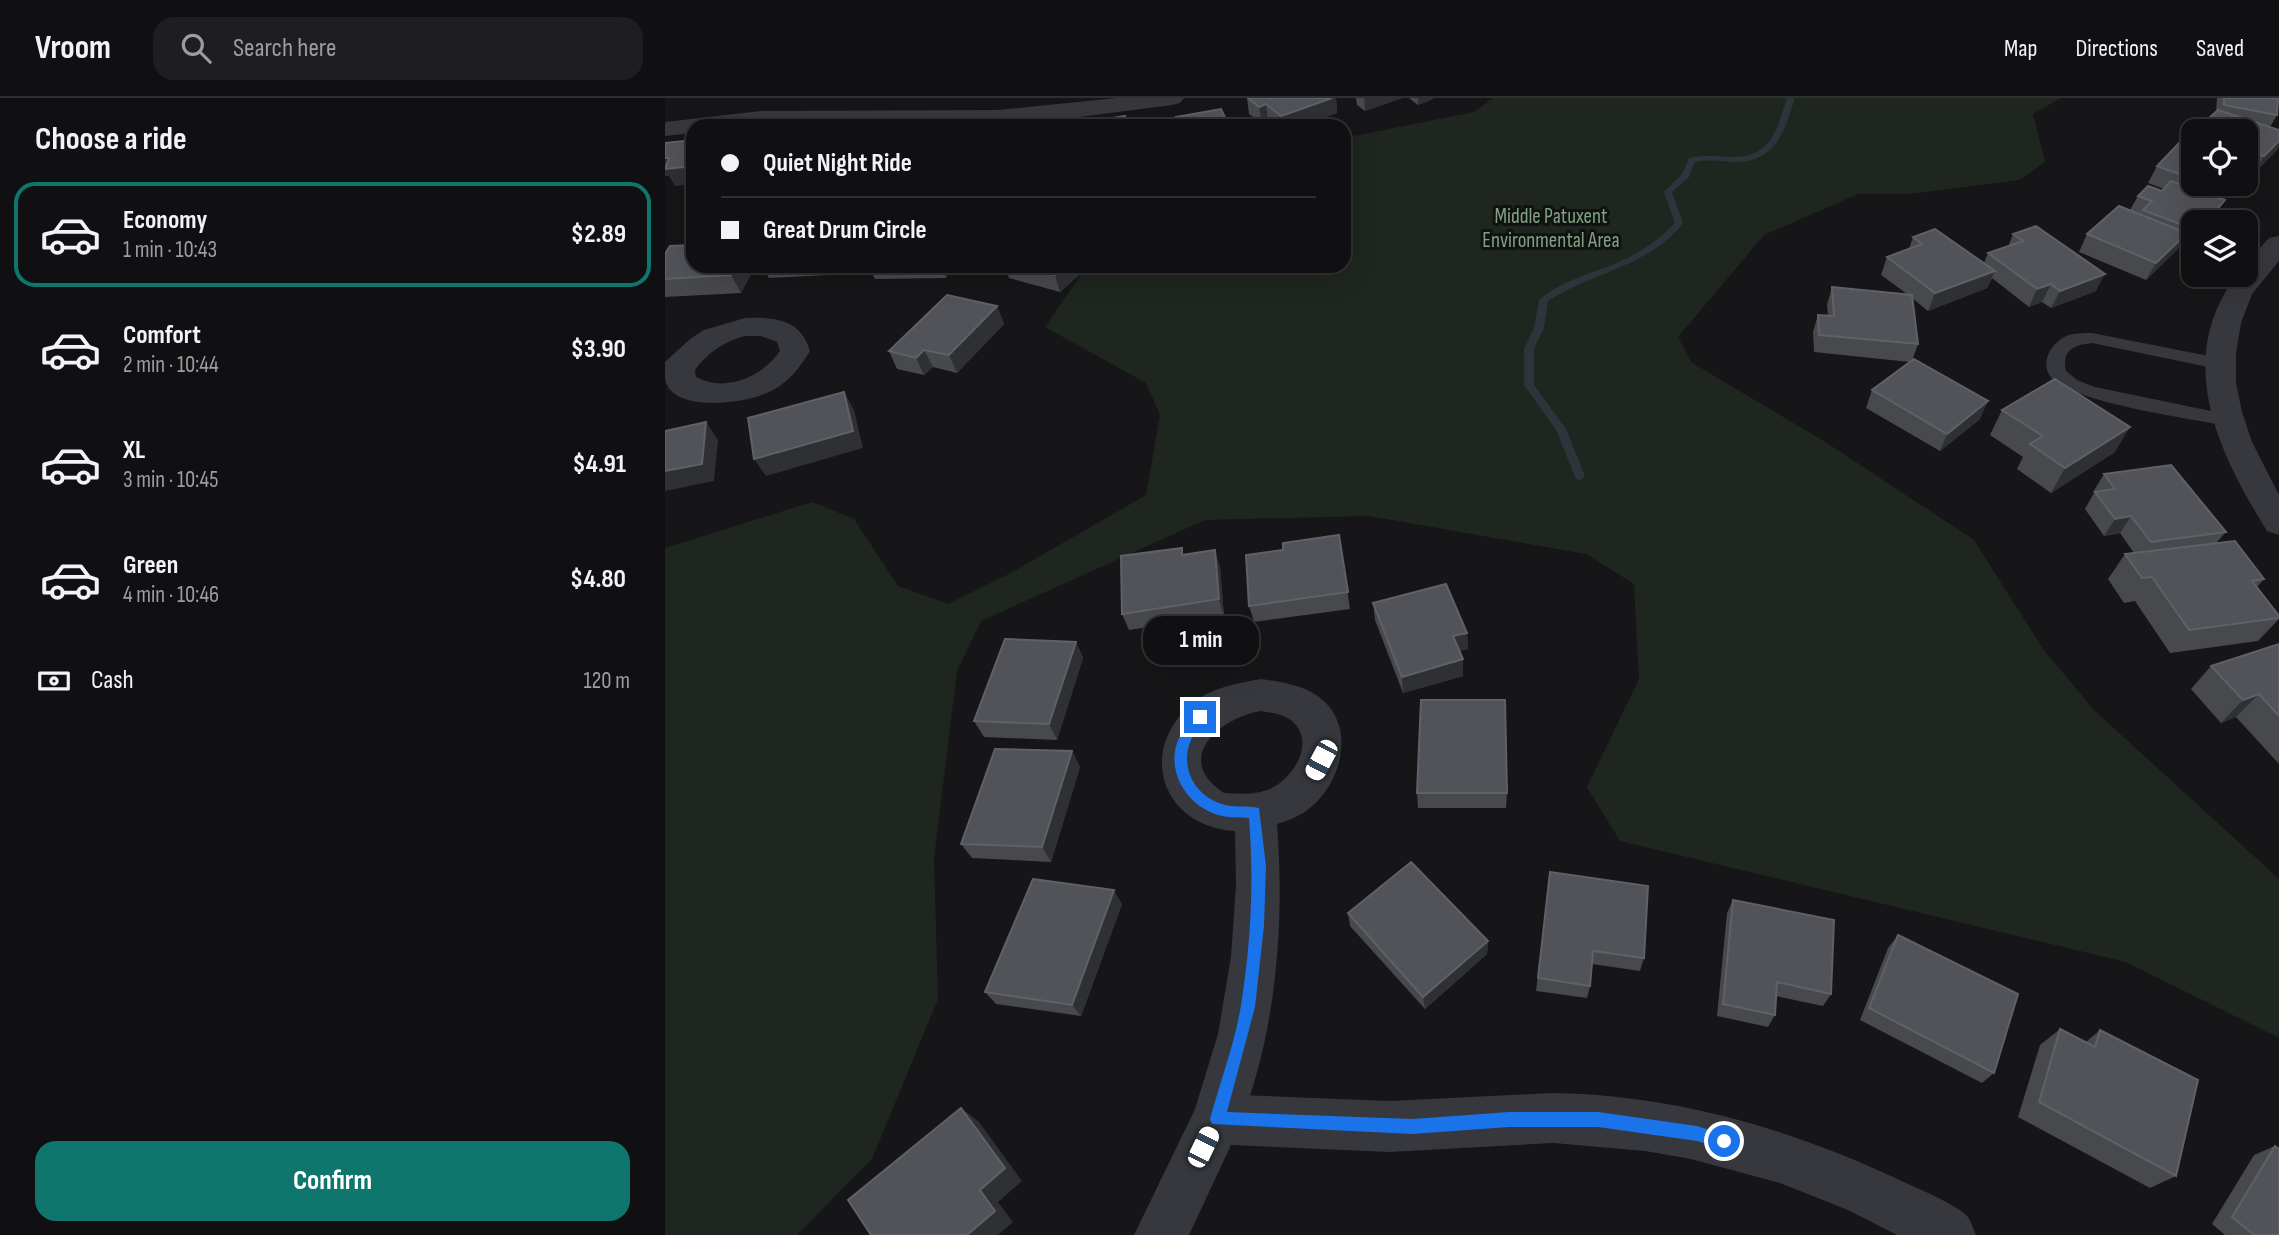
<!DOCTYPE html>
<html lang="en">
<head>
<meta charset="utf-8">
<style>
  :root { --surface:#101012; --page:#1e1e20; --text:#f1f3f6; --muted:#9c9d9f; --line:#303032; --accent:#0f766e }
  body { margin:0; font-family:"Sofia Sans Condensed",sans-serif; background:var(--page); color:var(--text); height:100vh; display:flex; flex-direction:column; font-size:26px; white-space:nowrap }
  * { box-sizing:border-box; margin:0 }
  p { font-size:23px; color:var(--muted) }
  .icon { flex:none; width:38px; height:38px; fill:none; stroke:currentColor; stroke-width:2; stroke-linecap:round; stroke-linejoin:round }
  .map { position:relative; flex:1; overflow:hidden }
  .panel { display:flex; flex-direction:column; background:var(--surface); width:665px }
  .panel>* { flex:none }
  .guide { position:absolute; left:21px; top:21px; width:665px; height:154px; border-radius:21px; box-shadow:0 7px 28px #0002,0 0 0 2px var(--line); display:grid; align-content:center; height:154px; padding:0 35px; background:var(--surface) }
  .buttons { position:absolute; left:1516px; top:21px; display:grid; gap:14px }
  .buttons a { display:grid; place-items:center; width:77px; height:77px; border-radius:14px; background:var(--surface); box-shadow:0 7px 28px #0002,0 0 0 2px var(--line); font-size:35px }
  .end { position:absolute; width:32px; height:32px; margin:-16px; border:9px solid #1a73e8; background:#fff; box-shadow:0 0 0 4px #fff }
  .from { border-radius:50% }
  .bubble { position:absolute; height:49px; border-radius:21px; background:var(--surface); box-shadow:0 7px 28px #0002,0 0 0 2px var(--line); font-size:23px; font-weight:700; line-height:49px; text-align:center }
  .car { position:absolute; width:21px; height:42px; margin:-21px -10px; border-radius:9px; box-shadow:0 0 5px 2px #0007; background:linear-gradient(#fff 24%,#345 0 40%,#fff 0 76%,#345 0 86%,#fff 0) }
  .guide b { display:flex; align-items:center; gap:24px; height:66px; font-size:26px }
  .guide b+b { border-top:2px solid var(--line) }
  .guide i { width:18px; height:18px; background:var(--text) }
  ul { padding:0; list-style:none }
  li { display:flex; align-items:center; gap:21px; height:105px; margin:0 14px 10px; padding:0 21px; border:4px solid transparent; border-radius:21px }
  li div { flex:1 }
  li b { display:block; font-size:26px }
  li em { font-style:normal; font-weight:700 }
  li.on { border-color:var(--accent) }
  li>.icon { width:63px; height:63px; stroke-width:1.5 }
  h2 { padding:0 35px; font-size:32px; line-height:84px }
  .pay { display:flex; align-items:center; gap:18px; height:77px; padding:0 35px; font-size:26px }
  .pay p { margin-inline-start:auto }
  .primary-button { display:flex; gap:14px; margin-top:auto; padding:14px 35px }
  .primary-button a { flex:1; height:80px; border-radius:21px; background:var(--accent); color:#fff; font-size:28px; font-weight:700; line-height:80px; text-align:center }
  header { display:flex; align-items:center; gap:42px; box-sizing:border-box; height:98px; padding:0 35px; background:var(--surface); border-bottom:2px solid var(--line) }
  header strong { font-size:33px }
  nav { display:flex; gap:38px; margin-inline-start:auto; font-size:24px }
  .search { width:490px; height:63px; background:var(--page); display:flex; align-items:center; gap:18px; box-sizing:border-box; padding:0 24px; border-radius:21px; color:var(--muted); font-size:26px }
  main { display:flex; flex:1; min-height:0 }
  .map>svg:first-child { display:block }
  .green { fill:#1e261f }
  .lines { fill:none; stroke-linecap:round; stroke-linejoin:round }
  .stream { fill:#2c353c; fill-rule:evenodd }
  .service { fill:#37383d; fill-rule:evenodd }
  .minor { fill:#37383d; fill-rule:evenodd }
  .tertiary { fill:#37383d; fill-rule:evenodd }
  .wall { fill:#47494d }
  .shaded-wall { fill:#2f3033 }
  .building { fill:#525359; stroke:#5f6168; stroke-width:2 }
  .route { fill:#1a73e8 }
  .labels { text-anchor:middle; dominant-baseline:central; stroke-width:6; stroke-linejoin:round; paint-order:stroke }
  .far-park-label { font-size:21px; fill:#7fa381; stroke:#111113 }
</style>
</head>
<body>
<header>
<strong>Vroom</strong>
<div class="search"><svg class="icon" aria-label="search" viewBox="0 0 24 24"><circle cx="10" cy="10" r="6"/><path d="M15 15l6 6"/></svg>Search here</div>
<nav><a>Map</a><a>Directions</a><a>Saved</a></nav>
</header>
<main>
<section class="panel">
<h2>Choose a ride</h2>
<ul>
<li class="on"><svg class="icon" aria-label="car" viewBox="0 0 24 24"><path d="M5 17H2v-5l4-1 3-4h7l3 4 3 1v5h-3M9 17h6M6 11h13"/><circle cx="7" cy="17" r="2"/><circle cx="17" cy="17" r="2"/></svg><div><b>Economy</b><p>1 min · 10:43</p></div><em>$2.89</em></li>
<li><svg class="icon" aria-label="car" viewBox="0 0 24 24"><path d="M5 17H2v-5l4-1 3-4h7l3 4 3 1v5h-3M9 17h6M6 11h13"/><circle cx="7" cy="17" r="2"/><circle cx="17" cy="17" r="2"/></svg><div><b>Comfort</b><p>2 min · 10:44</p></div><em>$3.90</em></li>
<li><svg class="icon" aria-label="car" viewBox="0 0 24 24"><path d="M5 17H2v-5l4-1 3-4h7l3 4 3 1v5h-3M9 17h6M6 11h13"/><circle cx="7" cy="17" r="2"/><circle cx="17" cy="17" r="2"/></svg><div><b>XL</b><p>3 min · 10:45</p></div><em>$4.91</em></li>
<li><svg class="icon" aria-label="car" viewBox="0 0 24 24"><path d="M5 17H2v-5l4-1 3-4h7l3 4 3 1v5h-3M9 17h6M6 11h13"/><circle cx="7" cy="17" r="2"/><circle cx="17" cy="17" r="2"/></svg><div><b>Green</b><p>4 min · 10:46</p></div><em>$4.80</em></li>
</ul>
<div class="pay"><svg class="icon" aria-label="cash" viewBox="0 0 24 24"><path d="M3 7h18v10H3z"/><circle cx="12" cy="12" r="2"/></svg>Cash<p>120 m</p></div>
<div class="primary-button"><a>Confirm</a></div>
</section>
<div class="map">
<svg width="1614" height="1137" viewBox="0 0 1614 1137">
  <rect width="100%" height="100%" fill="#161618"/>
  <path class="green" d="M 828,0 L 1396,0 L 1368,16 L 1380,64 L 1355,82 L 1245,96 L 1193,96 L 1099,137 L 1013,239 L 1026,264 L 1162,345 L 1309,442 L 1378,551 L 1429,612 L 1614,781 L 1614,940 L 1461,864 L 955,743 L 922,689 L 974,581 L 969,486 L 921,456 L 704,418 L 540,422 L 316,523 L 292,573 L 269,761 L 273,901 L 207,1061 L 132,1137 L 0,1137 L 0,450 L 147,404 L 189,421 L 233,488 L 283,506 L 346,475 L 481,397 L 495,317 L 481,285 L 380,229 L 422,168 L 679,168 L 679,40 L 809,14 Z"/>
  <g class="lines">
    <path class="stream" d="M 1122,0 L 1130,0 C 1119,33 1112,64 1070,64 C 1057,63 1043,61 1030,64 L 1024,79 L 1007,94 L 1018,125 C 984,169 927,174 883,203 L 879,230 L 869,251 L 869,287 L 901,331 L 920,378 L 915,382 L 911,381 L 891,332 L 859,287 L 859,251 L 869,230 L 874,202 C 894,184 923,176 947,167 C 971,157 992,144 1010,125 L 999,94 L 1017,76 L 1024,60 C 1038,57 1049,58 1063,59 C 1106,60 1110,36 1122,0 Z"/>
    <path class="service" d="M 1427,235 L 1559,261 L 1562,265 L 1553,271 L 1427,245 C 1408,247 1397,252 1401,273 L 1412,282 L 1430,289 L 1570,318 L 1572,322 L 1570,326 L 1563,328 C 1528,321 1402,304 1385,278 C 1375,263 1387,245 1401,238 C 1408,235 1419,235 1427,235 Z"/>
    <path class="minor" d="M 452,0 L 519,0 L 515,5 L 507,7 L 392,22 L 333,26 L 28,28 L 28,35 L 0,38 L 0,24 L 96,13 L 333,12 Z
      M 1614,138 L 1614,163 L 1587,196 L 1576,225 L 1571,255 L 1571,285 L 1577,314 L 1587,344 L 1614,397 L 1614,437 L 1602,433 C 1553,354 1508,261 1572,177 L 1580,177 L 1580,167 L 1604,140 Z
      M 80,220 C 110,219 136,221 145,253 C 135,269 125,283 108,292 C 84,306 6,316 0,281 C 0,276 0,269 0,264 L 25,241 L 39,232 ZM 80,238 L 96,238 L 112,244 L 115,253 C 97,279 60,295 31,279 L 30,272 C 42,255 60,243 80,238 Z
      M 596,581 C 616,584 637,587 654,599 C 691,626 678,683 646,709 C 636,718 624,722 612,726 C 620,831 611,940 570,1039 L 552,1046 L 534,1039 L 527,1021 L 553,936 L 566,859 L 571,787 L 570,733 C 495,728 471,650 530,603 C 549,589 574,585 596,581 ZM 596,613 C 607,615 619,616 627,623 C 652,645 627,683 602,692 C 589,697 573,696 559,695 C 507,661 554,620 596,613 Z"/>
    <path class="tertiary" d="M 888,995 C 1011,997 1131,1032 1241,1085 C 1256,1092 1292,1107 1302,1118 C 1306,1122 1308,1131 1311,1137 L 1232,1137 L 1183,1112 L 1115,1085 L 1026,1061 L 980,1053 L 888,1045 L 724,1054 L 566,1047 L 524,1137 L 469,1137 L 534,1003 L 552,996 L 724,1003 Z"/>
  </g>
  <path class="wall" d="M 582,0 L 671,0 L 672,15 L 638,28 L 610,28 L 603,23 L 597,26 L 584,16 Z
    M 691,0 L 737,0 L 700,13 L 692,7 Z
    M 744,0 L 768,0 L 768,1 L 753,7 Z
    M 1552,0 L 1613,0 L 1612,17 L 1605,29 L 1614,32 L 1614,48 L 1612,52 L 1589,75 L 1580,72 L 1580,33 L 1551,14 Z
    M 1528,37 L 1528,86 L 1568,86 L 1555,100 L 1550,119 L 1546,124 L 1528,124 L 1528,139 L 1519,149 L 1515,147 L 1512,152 L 1481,182 L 1414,154 L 1422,136 L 1465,112 L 1473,98 L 1497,93 L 1499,91 L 1483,85 L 1492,68 L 1524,45 Z
    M 1348,136 L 1431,193 L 1386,210 L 1377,204 L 1364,209 L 1327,180 L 1322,190 L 1263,213 L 1247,200 L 1253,246 L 1247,263 L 1315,321 L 1275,353 L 1201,310 L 1207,292 L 1245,264 L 1149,254 L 1148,234 L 1153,217 L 1163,217 L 1162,207 L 1167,189 L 1242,196 L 1216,177 L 1222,159 L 1244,151 L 1248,139 L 1319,165 L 1323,155 L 1343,149 Z
    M 0,156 L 90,168 L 76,195 L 0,199 Z
    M 97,168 L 187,168 L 183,176 L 104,180 Z
    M 203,168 L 287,168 L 281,180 L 210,181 Z
    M 340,168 L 424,168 L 395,194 L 344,180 Z
    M 332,208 L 339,226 L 292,275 L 268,269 L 259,277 L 232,271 L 224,253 Z
    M 1337,312 L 1450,354 L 1386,395 L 1352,371 L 1358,359 L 1325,337 Z
    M 1439,376 L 1561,434 L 1551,445 L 1599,481 L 1592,489 L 1614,518 L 1614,521 L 1593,543 L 1505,555 L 1470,503 L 1459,505 L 1443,481 L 1460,456 L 1469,455 L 1455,435 L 1439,438 L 1420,411 L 1429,395 L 1428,394 Z
    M 674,437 L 685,511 L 589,524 L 584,508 L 618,452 Z
    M 519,457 L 555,469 L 559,518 L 464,532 L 457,516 Z
    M 708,505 L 802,535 L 803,551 L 794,553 L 798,561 L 798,578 L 738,595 L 710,522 Z
    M 411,544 L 418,560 L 392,642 L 319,639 L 309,623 Z
    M 1614,546 L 1614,666 L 1571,619 L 1556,625 L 1526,591 L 1546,568 Z
    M 407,653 L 415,669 L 386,764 L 307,760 L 296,746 Z
    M 752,695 L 842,695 L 841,710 L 753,710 Z
    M 885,774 L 979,860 L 975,873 L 927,866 L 925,888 L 922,900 L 871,893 Z
    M 1068,802 L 1166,896 L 1158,908 L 1111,898 L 1110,917 L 1103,929 L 1052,918 L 1062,815 Z
    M 457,806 L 416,918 L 331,906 L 320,894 Z
    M 683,815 L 823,843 L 822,856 L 760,911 L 685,828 Z
    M 1233,837 L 1329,975 L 1317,985 L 1195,922 L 1223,850 Z
    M 1395,931 L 1421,944 L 1435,932 L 1511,1078 L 1485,1090 L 1353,1019 L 1375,947 Z
    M 1610,1048 L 1614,1137 L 1560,1137 L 1547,1126 L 1589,1057 Z"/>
  <path class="shaded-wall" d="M 667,0 L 671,0 L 672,15 L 638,28 L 618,28 L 616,18 Z
    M 699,0 L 737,0 L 700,13 Z
    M 753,0 L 768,0 L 768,1 L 753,7 Z
    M 601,6 L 603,23 L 597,26 L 594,9 Z
    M 1614,43 L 1614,48 L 1612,52 L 1589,75 L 1599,58 Z
    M 0,60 L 4,60 L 28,68 L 28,86 L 10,88 L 4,78 L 0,78 Z
    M 1562,86 L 1568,86 L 1547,109 L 1557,91 Z
    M 1560,102 L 1550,119 L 1546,124 L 1542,124 Z
    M 1528,133 L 1528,139 L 1519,149 Z
    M 1522,135 L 1512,152 L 1481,182 L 1491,165 Z
    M 71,168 L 90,168 L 76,195 L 66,177 Z
    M 178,168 L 187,168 L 183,176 Z
    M 276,168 L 287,168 L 281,180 Z
    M 399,168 L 424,168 L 395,194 L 390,177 Z
    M 1330,173 L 1322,190 L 1263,213 L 1270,195 Z
    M 1440,176 L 1431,193 L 1386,210 L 1395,193 Z
    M 1386,186 L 1377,204 L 1364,209 L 1372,191 Z
    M 332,208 L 339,226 L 292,275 L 284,257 Z
    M 259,252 L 268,269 L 259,277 L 251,260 Z
    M 179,294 L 189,312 L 198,350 L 101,378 L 89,361 Z
    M 1323,303 L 1315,321 L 1275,353 L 1282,336 Z
    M 41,324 L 53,342 L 49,383 L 0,393 L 0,373 Z
    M 1465,329 L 1450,354 L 1386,395 L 1400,370 Z
    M 1466,418 L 1455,435 L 1439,438 L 1450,421 Z
    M 550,452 L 555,469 L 559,518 L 554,501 Z
    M 802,535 L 803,551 L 788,555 L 788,538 Z
    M 411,544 L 418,560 L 392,642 L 384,626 Z
    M 798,561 L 798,578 L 738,595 L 737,579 Z
    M 1594,596 L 1571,619 L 1556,625 L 1578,602 Z
    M 407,653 L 415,669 L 386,764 L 377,749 Z
    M 449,792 L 457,806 L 416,918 L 407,907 Z
    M 823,843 L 822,856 L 760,911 L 758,899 Z
    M 296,1010 L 314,1024 L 357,1083 L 333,1104 L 348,1124 L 333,1137 L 302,1137 L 315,1092 Z"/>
  <path class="building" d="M 583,0 L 667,0 L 616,18 L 601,6 L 594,9 Z
    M 1559,0 L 1613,0 L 1612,17 L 1559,7 Z
    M 556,11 L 564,28 L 496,28 L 514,25 L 511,19 Z
    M 1553,12 L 1614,32 L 1614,43 L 1599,58 L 1580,52 L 1580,33 L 1530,33 Z
    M 460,18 L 463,28 L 414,28 L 413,26 Z
    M 28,42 L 28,68 L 0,71 L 4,60 L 0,60 L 0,45 Z
    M 1517,42 L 1528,46 L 1528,81 L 1492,68 Z
    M 1506,83 L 1560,102 L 1544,121 L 1539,119 L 1535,124 L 1528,124 L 1528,131 L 1478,112 L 1487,103 L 1473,98 L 1483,88 L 1497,93 Z
    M 1541,86 L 1562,86 L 1557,91 Z
    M 1454,108 L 1522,135 L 1491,165 L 1422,136 Z
    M 1371,128 L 1440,176 L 1395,193 L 1386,186 L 1372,191 L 1323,155 L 1358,143 L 1348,136 Z
    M 1270,131 L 1330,173 L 1270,195 L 1222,159 L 1257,146 L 1248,139 Z
    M 28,147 L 28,168 L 71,168 L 66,177 L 0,181 L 0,156 L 5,148 Z
    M 358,168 L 399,168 L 390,177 Z
    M 1167,189 L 1247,197 L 1253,246 L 1154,237 L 1153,217 L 1169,218 Z
    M 282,197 L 332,208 L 284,257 L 259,252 L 251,260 L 224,253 Z
    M 1249,261 L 1323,303 L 1282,336 L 1207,292 Z
    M 1390,281 L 1465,329 L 1400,370 L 1365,346 L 1378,338 L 1337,312 Z
    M 179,294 L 188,333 L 89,361 L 83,320 Z
    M 41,324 L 37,366 L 0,373 L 0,333 Z
    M 1506,367 L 1561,434 L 1486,444 L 1466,418 L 1450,421 L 1430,394 L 1450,391 L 1439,376 Z
    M 674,437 L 683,494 L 584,508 L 581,457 L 618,452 L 618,445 Z
    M 1570,443 L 1599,481 L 1587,483 L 1614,518 L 1614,520 L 1524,532 L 1487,479 L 1477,480 L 1460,456 Z
    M 517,450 L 517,457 L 550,452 L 554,501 L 457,516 L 456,458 Z
    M 781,486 L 802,535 L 788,538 L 798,561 L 737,579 L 708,505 Z
    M 340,541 L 411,544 L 384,626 L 309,623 Z
    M 1614,546 L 1614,618 L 1594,596 L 1578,602 L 1546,568 Z
    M 756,602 L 840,602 L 842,695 L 752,695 Z
    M 330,651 L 407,653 L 377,749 L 296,746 Z
    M 746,764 L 823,843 L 758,899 L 683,815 Z
    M 885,774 L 983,788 L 979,860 L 928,853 L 925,888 L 873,880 Z
    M 368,781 L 449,792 L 407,907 L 320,894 Z
    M 1068,802 L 1169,822 L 1166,896 L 1112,884 L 1110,917 L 1058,906 Z
    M 1233,837 L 1353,896 L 1329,975 L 1204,910 Z
    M 1395,931 L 1430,949 L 1435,932 L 1533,982 L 1511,1078 L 1374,1004 Z
    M 296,1010 L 340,1070 L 315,1092 L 330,1113 L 302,1137 L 206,1137 L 183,1102 Z
    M 1610,1048 L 1614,1051 L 1614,1137 L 1589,1137 L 1567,1119 Z"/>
  <path class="route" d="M 535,614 L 541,619 C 537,627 529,634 526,642 C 514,669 530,698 557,706 C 569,710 582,707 594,710 L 601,768 L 599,828 L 590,909 L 562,1014 L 747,1021 L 844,1014 L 933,1014 L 1032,1028 L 1064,1038 L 1066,1043 L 1064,1048 L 1059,1051 L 1032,1043 L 933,1029 L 844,1029 L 747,1036 L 547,1026 L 545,1021 C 555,984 570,945 576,907 C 586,845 589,782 584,720 C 575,719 565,720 557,718 C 522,710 498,671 515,638 C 519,630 526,623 531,616 Z"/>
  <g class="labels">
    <g class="far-park-label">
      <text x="886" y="118">Middle Patuxent<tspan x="886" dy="24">Environmental Area</tspan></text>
    </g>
  </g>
</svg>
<div class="buttons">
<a><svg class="icon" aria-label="locate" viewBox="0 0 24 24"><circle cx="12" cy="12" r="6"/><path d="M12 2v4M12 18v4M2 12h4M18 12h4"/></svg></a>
<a><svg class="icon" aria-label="layers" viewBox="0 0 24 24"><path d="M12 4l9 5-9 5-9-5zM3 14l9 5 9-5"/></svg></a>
</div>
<i class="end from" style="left:1059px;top:1043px"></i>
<i class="end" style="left:535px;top:619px"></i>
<div class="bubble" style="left:478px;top:518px;width:116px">1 min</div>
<i class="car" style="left:656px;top:662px;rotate:208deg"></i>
<i class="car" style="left:538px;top:1049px;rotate:26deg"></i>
<div class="guide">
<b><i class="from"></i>Quiet Night Ride</b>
<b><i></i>Great Drum Circle</b>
</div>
</div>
</main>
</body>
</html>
